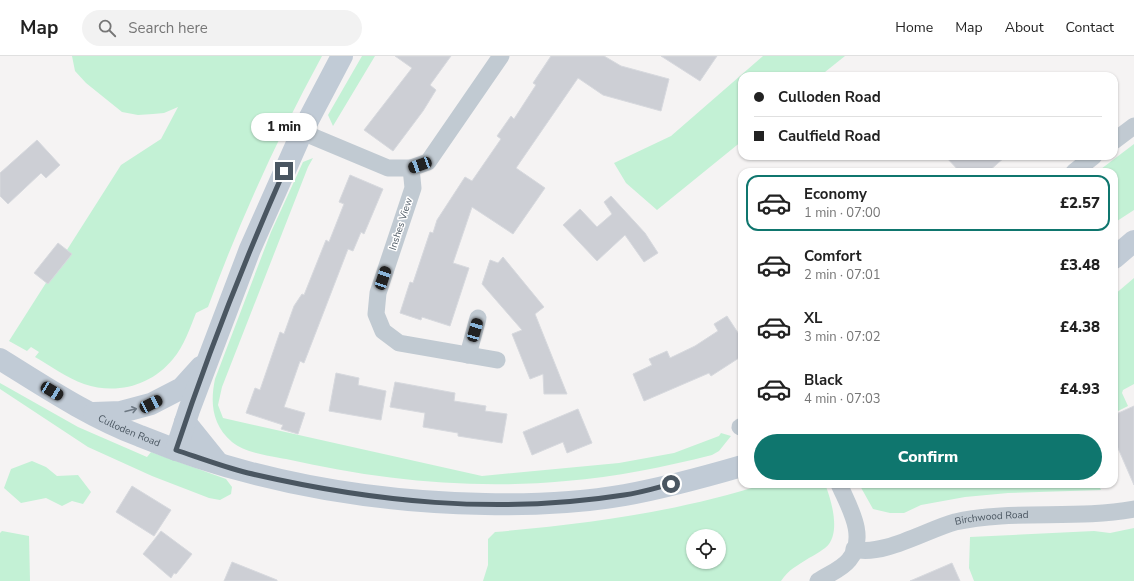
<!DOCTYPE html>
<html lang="en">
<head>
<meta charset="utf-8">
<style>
  :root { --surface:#fff; --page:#f2f2f2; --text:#222; --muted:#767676; --line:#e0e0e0; --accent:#0f766e }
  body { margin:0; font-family:"Nunito Sans",sans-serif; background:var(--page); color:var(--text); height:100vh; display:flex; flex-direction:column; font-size:15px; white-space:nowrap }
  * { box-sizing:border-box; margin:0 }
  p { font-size:13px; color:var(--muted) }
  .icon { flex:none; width:22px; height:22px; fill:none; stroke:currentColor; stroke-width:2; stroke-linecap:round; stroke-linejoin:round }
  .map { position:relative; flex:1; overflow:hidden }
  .details { position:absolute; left:738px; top:112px; width:380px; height:320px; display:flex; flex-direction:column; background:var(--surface); border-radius:12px; box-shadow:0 1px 3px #0004 }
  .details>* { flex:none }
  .guide { position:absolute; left:738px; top:16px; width:380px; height:88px; border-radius:12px; box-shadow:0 1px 3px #0004; display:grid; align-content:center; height:88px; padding:0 16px; background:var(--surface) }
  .controls { position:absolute; left:686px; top:473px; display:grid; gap:8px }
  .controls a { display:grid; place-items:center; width:40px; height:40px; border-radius:50%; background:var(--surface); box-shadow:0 1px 3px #0004; font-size:20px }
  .end { position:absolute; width:18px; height:18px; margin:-9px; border:5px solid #4a5661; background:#fff; box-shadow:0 0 0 2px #fff }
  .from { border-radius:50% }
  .bubble { position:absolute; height:28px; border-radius:14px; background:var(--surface); box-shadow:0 1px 3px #0004; font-size:13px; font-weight:800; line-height:28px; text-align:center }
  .car { position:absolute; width:12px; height:24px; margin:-12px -6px; border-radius:5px; box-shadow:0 0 3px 1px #0007; background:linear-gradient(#222 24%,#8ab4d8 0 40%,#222 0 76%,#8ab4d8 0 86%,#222 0) }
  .guide b { display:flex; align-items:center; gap:14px; height:38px; font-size:15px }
  .guide b+b { border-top:1px solid var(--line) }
  .guide i { width:10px; height:10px; background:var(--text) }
  ul { padding:7px 0 0; list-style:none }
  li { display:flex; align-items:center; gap:12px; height:56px; margin:0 8px 6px; padding:0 8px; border:2px solid transparent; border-radius:12px }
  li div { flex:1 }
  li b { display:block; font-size:15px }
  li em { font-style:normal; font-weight:800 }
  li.current { border-color:var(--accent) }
  li>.icon { width:36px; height:36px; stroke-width:1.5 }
  .cta { display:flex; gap:8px; margin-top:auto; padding:8px 16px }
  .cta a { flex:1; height:46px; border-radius:24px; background:var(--accent); color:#fff; font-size:16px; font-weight:800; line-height:46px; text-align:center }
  header { display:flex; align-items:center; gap:24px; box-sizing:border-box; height:56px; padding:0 20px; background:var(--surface); border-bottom:1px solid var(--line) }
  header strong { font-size:19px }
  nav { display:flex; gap:22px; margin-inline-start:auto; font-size:14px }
  .search { width:280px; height:36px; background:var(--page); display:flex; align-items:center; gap:10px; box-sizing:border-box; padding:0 14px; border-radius:22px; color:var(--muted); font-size:15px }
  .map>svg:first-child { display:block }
  .green { fill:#c3f1d5; fill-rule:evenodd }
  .building { fill:#cdcfd5; stroke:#d7d9de }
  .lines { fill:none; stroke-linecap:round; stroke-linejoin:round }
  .street { stroke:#c1cad2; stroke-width:17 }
  .secondary { stroke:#c1cbd6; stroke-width:22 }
  .oneway { stroke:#6e7984 }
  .route { stroke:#4a5661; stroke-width:5 }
  .labels { text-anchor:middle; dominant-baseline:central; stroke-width:3; stroke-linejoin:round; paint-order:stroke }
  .street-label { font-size:10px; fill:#4a5661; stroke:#fff }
</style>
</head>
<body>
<header>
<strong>Map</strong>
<div class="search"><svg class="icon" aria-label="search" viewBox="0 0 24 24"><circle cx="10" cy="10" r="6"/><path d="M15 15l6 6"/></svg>Search here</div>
<nav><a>Home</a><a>Map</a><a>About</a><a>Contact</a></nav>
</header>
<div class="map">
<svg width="1134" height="525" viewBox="0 0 1134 525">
  <rect width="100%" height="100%" fill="#f5f3f3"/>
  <path class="green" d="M 72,0 L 322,0 C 278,81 240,164 208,251 L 196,257 C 190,272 184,290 173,303 C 151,330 116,339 84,328 C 67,322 51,310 35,301 L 39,296 L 31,291 L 27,295 L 9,285 L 121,109 L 161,83 L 178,51 L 164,57 L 153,58 L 138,59 L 122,56 L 86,27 L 75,15 Z
    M 362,0 L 375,0 L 333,70 L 328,59 Z
    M 763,0 L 845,0 L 820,20 L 742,20 L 742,85 L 657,154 L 626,127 L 614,107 L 671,80 Z
    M 1134,88 L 1134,154 L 1114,167 L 1114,116 L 1097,116 Z
    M 313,102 L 308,111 L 222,331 L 218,349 L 223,362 L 482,420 L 619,407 L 674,397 L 719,380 L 721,377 L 731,380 L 719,395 L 712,399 C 664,411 616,421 566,425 C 473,434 378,424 286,403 C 270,400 245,397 232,386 C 212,369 210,347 215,323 L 271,176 L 303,106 Z
    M 1134,222 L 1134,328 L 1123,334 L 1122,337 L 1128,350 L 1114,357 L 1114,239 Z
    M 0,327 L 78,371 L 147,401 L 151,396 L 226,423 L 232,431 L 231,438 L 220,444 L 209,442 L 152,420 L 88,391 L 0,333 Z
    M 32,405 L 46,411 L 57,420 L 78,419 L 91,436 L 83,448 L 72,445 L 62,450 L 46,442 L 21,447 L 4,432 L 11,413 Z
    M 764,428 L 825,428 C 831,443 840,473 829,488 C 825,493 815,499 809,502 C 797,510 789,513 781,525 L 483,525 L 488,509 L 488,483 L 495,476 C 585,468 678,456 764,428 ZM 693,480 L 719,480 L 719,506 L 693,506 Z
    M 859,428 L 1098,428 L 1101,434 L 1008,437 L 965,441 L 921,449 L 904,457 L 890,457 L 873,453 Z
    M 1134,472 L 1134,525 L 974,525 L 969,512 L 970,481 L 1094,475 L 1110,477 Z
    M 2,475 L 29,480 L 30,525 L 0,525 L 0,477 Z"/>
  <path class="building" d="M 395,0 L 451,0 L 430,29 L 436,34 L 423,55 L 393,95 L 364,74 L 412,12 Z
    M 551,0 L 604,0 L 621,10 L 669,23 L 661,55 L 603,39 L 578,22 L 516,112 L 545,132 L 513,178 L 472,151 L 453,207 L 469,212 L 450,270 L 422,261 L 421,264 L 400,257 L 410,226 L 413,227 L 430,176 L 433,177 L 437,164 L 465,121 L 472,125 L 501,83 L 497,80 L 511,60 L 514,63 L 536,29 L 533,27 Z
    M 661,0 L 717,0 L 700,25 Z
    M 37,84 L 60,109 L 46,122 L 41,117 L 8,148 L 0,140 L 0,117 Z
    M 945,100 L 1006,100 L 988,116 L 960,116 Z
    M 350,119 L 383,133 L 364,178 L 361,176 L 353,195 L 348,193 L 304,307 L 300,305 L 284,351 L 305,357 L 298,378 L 281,373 L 283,369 L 246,357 L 255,332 L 260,334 L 280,276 L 284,278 L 294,250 L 302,238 L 304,239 L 326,184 L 329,186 L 344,148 L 339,146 Z
    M 611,140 L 645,177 L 658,197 L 644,206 L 625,179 L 597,205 L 563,169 L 580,153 L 597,171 L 612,158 L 604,146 Z
    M 58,187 L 72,198 L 48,228 L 34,217 Z
    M 503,201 L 544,251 L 535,258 L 567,338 L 544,338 L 543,318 L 530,323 L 512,278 L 522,274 L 482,228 L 490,204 L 498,207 Z
    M 727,260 L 742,283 L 742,300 L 711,320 L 709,317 L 644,345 L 633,318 L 652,309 L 649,303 L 667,295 L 670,302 L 695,290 L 718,275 L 714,268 Z
    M 336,317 L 359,322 L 358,329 L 386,335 L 381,364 L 329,355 Z
    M 395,326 L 455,337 L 454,345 L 486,350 L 485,355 L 507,358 L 502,387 L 458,380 L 458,377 L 423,371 L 425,357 L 390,351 Z
    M 1134,350 L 1134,429 L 1114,383 L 1114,359 Z
    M 578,353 L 592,387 L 567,397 L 563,386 L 532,399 L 523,376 Z
    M 132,430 L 171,454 L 154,480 L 116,456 Z
    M 161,475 L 192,498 L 176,518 L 174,517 L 171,522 L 143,498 Z
    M 232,506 L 277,524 L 277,525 L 224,525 Z
    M 952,507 L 960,525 L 910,525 Z"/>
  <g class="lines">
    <g class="street">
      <path d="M 302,76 L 388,112 L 411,112 L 428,106 L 501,0"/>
      <path d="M 1114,85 L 1134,70"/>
      <path d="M 411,112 L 413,132 L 378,237 L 376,258 L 383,275 L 399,287 L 497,304"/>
      <path d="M 1074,116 L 1094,100"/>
      <path d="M 468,299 L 478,262"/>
      <path d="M 740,371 L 742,370"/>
      <path id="s1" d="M 854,493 C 882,501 926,474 955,466 C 1012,453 1076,464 1134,453"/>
      <path d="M 818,525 C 828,518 841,514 849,504 C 868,481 849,451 839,428"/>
    </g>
    <g class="secondary">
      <path d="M 1114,202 L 1134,185"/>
      <path id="s2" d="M 0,303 C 45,331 90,361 140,380 C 250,425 367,446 485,448 C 532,449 579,447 625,439 C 664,432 704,421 742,410"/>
      <path d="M 94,357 L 121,356 L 151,348 L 182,332 L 201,311"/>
      <path d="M 185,366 L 218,407"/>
      <path d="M 176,394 L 189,354 L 250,193 L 302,76 L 342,0"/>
    </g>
  </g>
  <defs><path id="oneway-shaft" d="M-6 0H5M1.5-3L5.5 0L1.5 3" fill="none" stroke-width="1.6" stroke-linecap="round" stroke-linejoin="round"/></defs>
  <use class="oneway" href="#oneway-shaft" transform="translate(131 354) rotate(-14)"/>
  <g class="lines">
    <path class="route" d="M 284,115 C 244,206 207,300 176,394 C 200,402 224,411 248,417 C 372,446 497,459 624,439 C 640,437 656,432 671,428"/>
  </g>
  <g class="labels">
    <g class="street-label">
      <text transform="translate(401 168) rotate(-72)">Inshes View</text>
      <text stroke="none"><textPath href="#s2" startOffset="148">Culloden Road</textPath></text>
      <text stroke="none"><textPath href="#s1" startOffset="143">Birchwood Road</textPath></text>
    </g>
  </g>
</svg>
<div class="controls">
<a><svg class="icon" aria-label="locate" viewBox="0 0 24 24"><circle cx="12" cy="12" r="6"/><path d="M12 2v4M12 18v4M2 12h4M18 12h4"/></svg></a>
</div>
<i class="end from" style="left:671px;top:428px"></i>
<i class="end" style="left:284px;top:115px"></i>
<div class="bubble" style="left:251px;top:57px;width:66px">1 min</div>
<i class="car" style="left:420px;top:109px;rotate:250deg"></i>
<i class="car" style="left:383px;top:222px;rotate:18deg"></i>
<i class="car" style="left:475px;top:274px;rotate:16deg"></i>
<i class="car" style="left:52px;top:335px;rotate:121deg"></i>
<i class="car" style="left:151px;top:348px;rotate:63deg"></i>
<div class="guide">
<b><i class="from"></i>Culloden Road</b>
<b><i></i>Caulfield Road</b>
</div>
<section class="details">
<ul>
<li class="current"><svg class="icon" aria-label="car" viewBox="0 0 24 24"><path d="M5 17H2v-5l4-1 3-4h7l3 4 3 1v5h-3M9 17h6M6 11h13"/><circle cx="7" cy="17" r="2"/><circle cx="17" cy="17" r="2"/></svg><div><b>Economy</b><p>1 min · 07:00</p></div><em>£2.57</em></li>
<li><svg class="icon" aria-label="car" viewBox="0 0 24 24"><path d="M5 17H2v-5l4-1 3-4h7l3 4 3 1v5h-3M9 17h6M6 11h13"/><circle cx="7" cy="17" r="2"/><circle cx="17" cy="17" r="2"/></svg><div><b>Comfort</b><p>2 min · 07:01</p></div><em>£3.48</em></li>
<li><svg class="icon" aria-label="car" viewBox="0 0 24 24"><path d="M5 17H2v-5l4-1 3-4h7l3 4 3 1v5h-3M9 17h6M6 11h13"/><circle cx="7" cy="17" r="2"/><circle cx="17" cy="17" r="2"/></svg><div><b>XL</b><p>3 min · 07:02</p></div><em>£4.38</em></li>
<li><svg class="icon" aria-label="car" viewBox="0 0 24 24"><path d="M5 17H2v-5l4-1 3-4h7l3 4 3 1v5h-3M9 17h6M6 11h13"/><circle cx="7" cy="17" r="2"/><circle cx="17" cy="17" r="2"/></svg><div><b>Black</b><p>4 min · 07:03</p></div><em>£4.93</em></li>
</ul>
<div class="cta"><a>Confirm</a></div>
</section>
</div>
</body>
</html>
